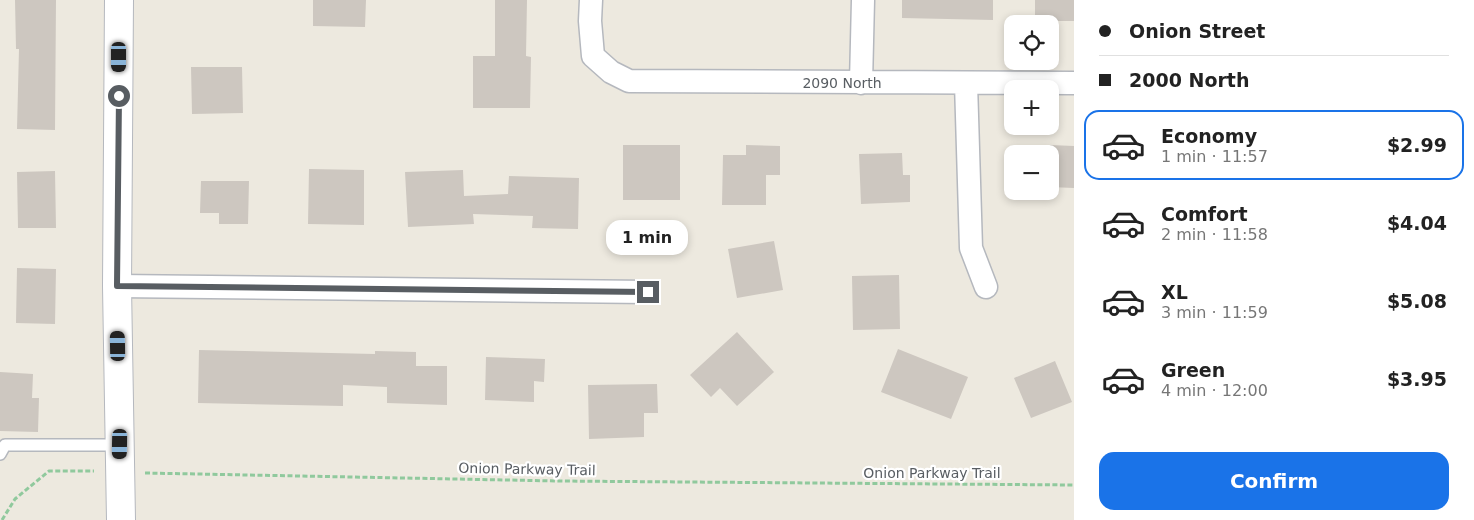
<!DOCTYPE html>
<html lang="en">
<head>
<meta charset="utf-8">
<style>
  :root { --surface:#fff; --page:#f2f2f2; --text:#222; --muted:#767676; --line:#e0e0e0; --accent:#1a73e8 }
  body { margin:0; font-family:"DejaVu Sans",sans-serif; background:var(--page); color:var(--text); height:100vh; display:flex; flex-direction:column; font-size:19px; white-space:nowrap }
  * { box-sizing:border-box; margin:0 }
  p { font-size:16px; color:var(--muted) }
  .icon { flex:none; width:28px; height:28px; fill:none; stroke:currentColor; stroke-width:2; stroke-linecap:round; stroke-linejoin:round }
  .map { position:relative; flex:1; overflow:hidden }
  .side { display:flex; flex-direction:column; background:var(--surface); width:400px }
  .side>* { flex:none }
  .hud { display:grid; align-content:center; height:110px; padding:0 25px; background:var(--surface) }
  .controls { position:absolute; left:1004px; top:15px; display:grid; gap:10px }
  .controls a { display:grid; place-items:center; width:55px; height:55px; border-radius:10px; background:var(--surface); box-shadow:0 2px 8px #0003; font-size:25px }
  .end { position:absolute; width:22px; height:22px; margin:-11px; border:6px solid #585d62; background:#fff; box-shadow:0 0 0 2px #fff }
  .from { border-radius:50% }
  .bubble { position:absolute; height:35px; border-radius:15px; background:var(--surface); box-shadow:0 2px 8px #0003; font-size:16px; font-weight:700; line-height:35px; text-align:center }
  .car { position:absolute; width:15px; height:30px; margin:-15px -8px; border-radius:6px; box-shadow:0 0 4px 1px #0007; background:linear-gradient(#222 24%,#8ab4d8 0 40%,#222 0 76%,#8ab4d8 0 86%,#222 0) }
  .hud b { display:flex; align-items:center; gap:18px; height:48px; font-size:19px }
  .hud b+b { border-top:1px solid var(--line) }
  .hud i { width:12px; height:12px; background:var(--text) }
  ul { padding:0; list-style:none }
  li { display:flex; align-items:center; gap:15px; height:70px; margin:0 10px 8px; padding:0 15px; border:2px solid transparent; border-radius:15px }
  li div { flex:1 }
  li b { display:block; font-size:19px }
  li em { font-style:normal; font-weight:700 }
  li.selected { border-color:var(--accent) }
  li>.icon { width:45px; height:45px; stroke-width:1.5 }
  .primary-button { display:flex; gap:10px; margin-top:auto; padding:10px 25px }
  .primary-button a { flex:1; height:58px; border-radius:15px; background:var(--accent); color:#fff; font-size:20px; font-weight:700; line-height:58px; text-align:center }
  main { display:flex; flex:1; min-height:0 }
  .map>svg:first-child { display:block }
  .building { fill:#cdc7c0 }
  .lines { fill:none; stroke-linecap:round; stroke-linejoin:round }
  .service-casing { stroke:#b5b8be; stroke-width:14 }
  .minor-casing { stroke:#b5b8be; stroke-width:25 }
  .tertiary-casing { stroke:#b5b8be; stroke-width:30 }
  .path { stroke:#90c99d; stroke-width:3; stroke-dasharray:5 2.5; stroke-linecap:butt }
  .service { stroke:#fff; stroke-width:11 }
  .minor { stroke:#fff; stroke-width:22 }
  .tertiary { stroke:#fff; stroke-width:28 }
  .route { stroke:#585d62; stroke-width:6 }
  .labels { text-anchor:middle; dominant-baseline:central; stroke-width:4.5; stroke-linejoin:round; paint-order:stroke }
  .street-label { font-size:14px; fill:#585d62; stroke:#fff }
</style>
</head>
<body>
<main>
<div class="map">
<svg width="1074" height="520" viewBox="0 0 1074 520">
  <rect width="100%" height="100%" fill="#ede9df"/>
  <path class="building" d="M 15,0 L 56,0 L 55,130 L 17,129 L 19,49 L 16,49 Z
    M 313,0 L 366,0 L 365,27 L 313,26 Z
    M 495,0 L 527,0 L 526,56 L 531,57 L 530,108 L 473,108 L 473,56 L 495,56 Z
    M 902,0 L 993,0 L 993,20 L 902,18 Z
    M 1035,0 L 1074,0 L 1074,21 L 1035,21 Z
    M 191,67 L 242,67 L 243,113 L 192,114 Z
    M 623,145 L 680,145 L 680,200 L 623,200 Z
    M 746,145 L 780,146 L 780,175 L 766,175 L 766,205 L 722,205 L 723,155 L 746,155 Z
    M 1050,145 L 1074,146 L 1074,188 L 1050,187 Z
    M 902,153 L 903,175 L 910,175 L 910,202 L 861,204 L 859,154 Z
    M 309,169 L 364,170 L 364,225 L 308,224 Z
    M 463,170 L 464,196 L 508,194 L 509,176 L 579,178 L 578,229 L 532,228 L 533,216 L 473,214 L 474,224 L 408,227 L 405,172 Z
    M 55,171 L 56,228 L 18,228 L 17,172 Z
    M 201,181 L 249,181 L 248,224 L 219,224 L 219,213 L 200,213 Z
    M 774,241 L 783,290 L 737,298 L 728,249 Z
    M 17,268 L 56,269 L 55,324 L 16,323 Z
    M 899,275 L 900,329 L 853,330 L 852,276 Z
    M 737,332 L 774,372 L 737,406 L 720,388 L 711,397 L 690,375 Z
    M 898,349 L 968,377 L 951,419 L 881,392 Z
    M 199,350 L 375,354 L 375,351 L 416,352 L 416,366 L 447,366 L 447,405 L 387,403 L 387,387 L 343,385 L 343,406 L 198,403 Z
    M 486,357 L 545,359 L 544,382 L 534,381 L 534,402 L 485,400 Z
    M 1055,361 L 1072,402 L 1031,418 L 1014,378 Z
    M 0,372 L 33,374 L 32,398 L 39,398 L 38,432 L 0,431 Z
    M 657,384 L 658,413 L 644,413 L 644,437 L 589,439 L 588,385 Z"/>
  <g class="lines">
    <g class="service-casing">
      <path id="service" d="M 0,454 L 5,445 L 121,445"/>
    </g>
    <g class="minor-casing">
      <path id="minor" d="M 591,0 L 590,21 L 593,56 L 611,72 L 629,81 L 1074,83
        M 861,83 L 863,0
        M 966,83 L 971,248 L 986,287
        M 117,286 L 648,292"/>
    </g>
    <g class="tertiary-casing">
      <path id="tertiary" d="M 119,0 L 117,286 L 121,520"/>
    </g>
    <path class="path" d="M 145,473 L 558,481 L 1074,485
      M 2,520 L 15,499 L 49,471 L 94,471"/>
    <use href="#service" class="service"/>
    <use href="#minor" class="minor"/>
    <use href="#tertiary" class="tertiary"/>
  </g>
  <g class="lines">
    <path class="route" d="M 119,96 L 117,286 L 648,292"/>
  </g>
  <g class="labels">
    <g class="street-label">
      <text x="842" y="83">2090 North</text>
      <text transform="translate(527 469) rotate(1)">Onion Parkway Trail</text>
      <text x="932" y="473">Onion Parkway Trail</text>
    </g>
  </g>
</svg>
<div class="controls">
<a><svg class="icon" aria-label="locate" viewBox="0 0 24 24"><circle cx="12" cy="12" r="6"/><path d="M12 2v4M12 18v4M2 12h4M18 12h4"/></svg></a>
<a>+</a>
<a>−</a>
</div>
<i class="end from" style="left:119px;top:96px"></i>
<i class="end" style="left:648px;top:292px"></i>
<div class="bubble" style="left:606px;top:220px;width:82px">1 min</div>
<i class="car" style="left:119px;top:57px;rotate:180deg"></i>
<i class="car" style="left:118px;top:346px;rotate:359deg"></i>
<i class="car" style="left:120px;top:444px;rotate:181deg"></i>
</div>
<section class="side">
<div class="hud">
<b><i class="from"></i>Onion Street</b>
<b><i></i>2000 North</b>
</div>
<ul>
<li class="selected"><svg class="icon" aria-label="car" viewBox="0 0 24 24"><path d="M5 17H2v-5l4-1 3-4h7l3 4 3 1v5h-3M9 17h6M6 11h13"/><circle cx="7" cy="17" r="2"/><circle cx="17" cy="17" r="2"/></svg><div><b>Economy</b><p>1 min · 11:57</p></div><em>$2.99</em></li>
<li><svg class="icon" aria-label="car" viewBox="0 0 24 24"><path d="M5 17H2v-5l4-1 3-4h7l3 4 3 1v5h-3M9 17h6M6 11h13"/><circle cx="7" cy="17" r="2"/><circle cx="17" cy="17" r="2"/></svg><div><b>Comfort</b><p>2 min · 11:58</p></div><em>$4.04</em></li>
<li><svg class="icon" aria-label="car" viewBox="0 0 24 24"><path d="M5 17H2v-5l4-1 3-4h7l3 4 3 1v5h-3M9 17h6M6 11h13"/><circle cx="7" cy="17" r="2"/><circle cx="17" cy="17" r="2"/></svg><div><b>XL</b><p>3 min · 11:59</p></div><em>$5.08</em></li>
<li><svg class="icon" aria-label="car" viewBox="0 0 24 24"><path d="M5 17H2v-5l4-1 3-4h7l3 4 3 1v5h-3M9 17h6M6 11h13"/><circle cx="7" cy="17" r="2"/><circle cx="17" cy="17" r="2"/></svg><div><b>Green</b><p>4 min · 12:00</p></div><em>$3.95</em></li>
</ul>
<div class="primary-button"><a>Confirm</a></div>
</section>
</main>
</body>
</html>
